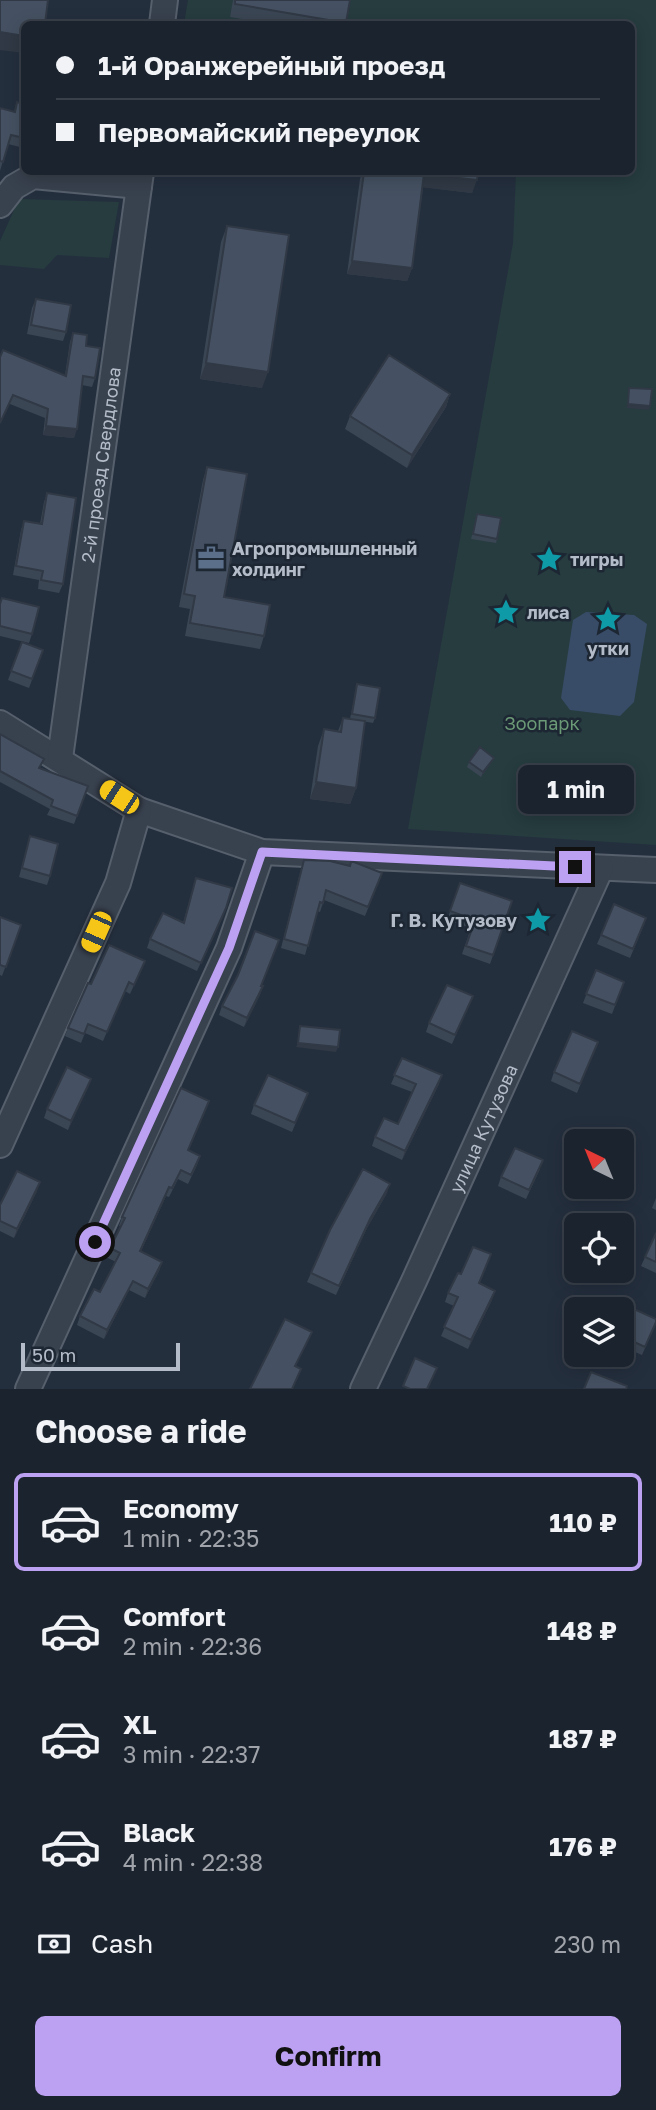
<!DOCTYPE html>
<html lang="en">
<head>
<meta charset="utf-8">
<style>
  :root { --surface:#1b232e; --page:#282f3a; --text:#f1f3f6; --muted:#a0a4aa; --line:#39404a; --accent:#bca0f2 }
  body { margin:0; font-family:"Golos Text",sans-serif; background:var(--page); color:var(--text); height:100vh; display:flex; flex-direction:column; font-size:26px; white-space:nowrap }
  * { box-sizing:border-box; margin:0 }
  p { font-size:23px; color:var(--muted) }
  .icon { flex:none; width:38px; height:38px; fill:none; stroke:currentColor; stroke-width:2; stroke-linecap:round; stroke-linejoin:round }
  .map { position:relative; height:1389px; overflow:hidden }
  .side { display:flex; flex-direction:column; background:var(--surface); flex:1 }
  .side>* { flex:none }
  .hud { position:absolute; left:21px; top:21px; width:614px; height:154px; border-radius:10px; box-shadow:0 4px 18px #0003,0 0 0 2px var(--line); display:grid; align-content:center; height:154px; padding:0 35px; background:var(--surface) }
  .needle { width:46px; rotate:317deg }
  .tools { position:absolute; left:564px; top:1129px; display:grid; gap:14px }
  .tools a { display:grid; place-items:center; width:70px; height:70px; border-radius:10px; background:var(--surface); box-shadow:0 4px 18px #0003,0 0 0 2px var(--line); font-size:35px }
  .scale { position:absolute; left:21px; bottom:18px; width:159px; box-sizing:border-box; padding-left:7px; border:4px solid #b4bcc9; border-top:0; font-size:19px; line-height:24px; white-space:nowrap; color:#b4bcc9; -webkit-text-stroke:5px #1d2633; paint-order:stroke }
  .end { position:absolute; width:32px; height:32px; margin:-16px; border:9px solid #bca0f2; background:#111; box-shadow:0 0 0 4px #111 }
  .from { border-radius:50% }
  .bubble { position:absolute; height:49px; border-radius:10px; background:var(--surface); box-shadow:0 4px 18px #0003,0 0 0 2px var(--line); font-size:23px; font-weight:700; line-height:49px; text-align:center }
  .car { position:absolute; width:21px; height:42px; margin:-21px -10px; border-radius:9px; box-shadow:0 0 5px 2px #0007; background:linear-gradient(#f5c518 24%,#345 0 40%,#f5c518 0 76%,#345 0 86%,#f5c518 0) }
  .hud b { display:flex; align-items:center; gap:24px; height:66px; font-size:26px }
  .hud b+b { border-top:2px solid var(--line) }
  .hud i { width:18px; height:18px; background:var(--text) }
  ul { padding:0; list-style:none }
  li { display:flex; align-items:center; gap:21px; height:98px; margin:0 14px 10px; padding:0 21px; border:4px solid transparent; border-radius:10px }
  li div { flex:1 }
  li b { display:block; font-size:26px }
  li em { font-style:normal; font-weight:700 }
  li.on { border-color:var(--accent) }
  li>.icon { width:63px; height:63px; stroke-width:1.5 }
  h2 { padding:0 35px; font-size:32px; line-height:84px }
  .pay { display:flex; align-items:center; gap:18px; height:77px; padding:0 35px; font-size:26px }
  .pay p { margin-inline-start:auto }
  .cta { display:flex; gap:14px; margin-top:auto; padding:14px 35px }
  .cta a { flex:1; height:80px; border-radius:10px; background:var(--accent); color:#111; font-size:28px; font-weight:700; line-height:80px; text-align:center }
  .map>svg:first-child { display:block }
  .green { fill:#263c3f }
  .water { fill:#394c67 }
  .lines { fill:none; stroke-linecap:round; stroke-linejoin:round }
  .minor-casing { stroke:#565f6c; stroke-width:28 }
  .minor { stroke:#38414e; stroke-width:24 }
  .wall { fill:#3b4654 }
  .shaded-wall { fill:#303945 }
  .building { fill:#455162; stroke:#303945; stroke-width:2 }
  .route { stroke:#bca0f2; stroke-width:9 }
  .labels { text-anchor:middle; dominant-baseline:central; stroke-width:5; stroke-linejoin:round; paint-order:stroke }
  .street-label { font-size:18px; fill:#b4bcc9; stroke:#1d2633 }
  .poi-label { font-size:18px; font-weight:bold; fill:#b4bcc9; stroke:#1d2633; text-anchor:start }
  .park-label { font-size:18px; fill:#6b9a76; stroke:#1d2633 }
</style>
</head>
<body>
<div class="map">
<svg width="656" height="1389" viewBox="0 0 656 1389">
  <rect width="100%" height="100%" fill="#242f3e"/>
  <path class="green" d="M 188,0 L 656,0 L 656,845 L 408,829 L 513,243 L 516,172 L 632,172 L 632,24 L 184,24 Z
    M 19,199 L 119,202 L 109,258 L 57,255 L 44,269 L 0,265 L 0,241 Z"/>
  <path class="water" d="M 586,612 L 634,615 L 647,624 L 634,702 L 620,716 L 570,710 L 561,698 L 573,620 Z"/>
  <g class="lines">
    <g class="minor-casing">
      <g id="minor">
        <path d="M 162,24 L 165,0"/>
        <path d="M 0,205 L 14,187 L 33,176 L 139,186"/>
        <path d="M 0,723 L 139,810 L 262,852 L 656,870"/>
        <path id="s1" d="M 60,758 L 141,172"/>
        <path d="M 0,1145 L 118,883 L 139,810"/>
        <path d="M 28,1389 L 229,948 L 262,852"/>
        <path id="s2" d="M 363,1389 L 414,1281 L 601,868"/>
      </g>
    </g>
    <use href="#minor" class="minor"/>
  </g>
  <path class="wall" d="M 233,0 L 350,0 L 346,24 L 273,24 L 230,17 Z
    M 17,102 L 24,104 L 24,148 L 8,144 L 0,171 L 0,108 L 14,112 Z
    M 362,172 L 405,172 L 421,174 L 422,172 L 478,172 L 472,193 L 423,187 L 412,268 L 407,281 L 347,274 L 360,179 Z
    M 227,226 L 262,388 L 200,379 L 221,242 Z
    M 36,299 L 66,332 L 63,341 L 27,334 L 32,308 Z
    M 73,333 L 86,346 L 95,378 L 92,387 L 82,385 L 74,438 L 43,435 L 45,418 L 10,404 L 0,357 L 65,375 L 70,342 Z
    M 450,394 L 446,407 L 407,468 L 345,429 L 350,416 Z
    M 207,467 L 224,597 L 264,636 L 260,649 L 185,636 L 190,609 L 179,607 L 203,480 Z
    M 47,493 L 63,584 L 59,593 L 38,589 L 39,580 L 13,575 L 21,530 L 24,521 L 40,524 L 44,502 Z
    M 477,514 L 497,539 L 496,543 L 471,539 Z
    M 0,602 L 32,634 L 29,643 L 0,636 Z
    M 22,642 L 43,650 L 29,688 L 8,680 Z
    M 357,684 L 375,718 L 373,723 L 350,719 Z
    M 343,718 L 356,788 L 350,804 L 310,799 L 318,746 L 324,729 L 338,731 Z
    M 0,734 L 40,768 L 88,786 L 74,824 L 47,815 L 50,809 L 0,782 Z
    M 469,762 L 492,762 L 481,777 L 467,767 Z
    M 30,836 L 50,876 L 47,885 L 19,877 Z
    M 304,860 L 382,873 L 365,916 L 324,900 L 320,912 L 317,911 L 305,955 L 281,948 L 301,869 Z
    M 196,878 L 226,908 L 197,971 L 147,948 L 150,939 L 183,923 Z
    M 460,883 L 512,901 L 490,964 L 462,954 L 471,928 L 447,920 Z
    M 0,917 L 21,925 L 2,976 L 0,975 Z
    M 643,927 L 630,958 L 597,944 L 601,935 Z
    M 145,961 L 130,994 L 125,991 L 103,1041 L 85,1033 L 81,1043 L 65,1036 L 68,1028 L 91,984 Z
    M 596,970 L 624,982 L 612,1014 L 583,1003 Z
    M 261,986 L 260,995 L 244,1027 L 219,1015 L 222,1006 Z
    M 469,1005 L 452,1044 L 426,1032 L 429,1023 Z
    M 598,1042 L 577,1093 L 551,1081 L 554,1072 Z
    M 402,1058 L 439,1084 L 402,1160 L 372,1146 L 375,1137 L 398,1124 L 412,1092 L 391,1084 Z
    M 91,1079 L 68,1130 L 44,1118 L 47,1109 Z
    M 308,1093 L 292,1132 L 251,1114 L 254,1105 Z
    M 209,1101 L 188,1150 L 200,1156 L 197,1165 L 188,1184 L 178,1179 L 169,1197 L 166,1196 L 141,1251 L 162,1262 L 159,1271 L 145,1298 L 129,1290 L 104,1339 L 77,1325 L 80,1316 L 100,1292 L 116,1262 L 106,1257 L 121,1226 L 119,1226 L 122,1217 Z
    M 540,1169 L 526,1199 L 498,1186 L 501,1177 Z
    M 37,1191 L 14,1238 L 0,1231 L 0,1205 Z
    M 387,1193 L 367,1228 L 336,1295 L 307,1282 L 311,1273 Z
    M 656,1198 L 656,1210 L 652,1208 Z
    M 656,1233 L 656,1273 L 641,1266 Z
    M 479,1283 L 492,1300 L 468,1349 L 441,1336 L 454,1306 L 445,1302 L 448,1293 Z
    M 621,1309 L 656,1323 L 642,1355 L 621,1346 Z"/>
  <path class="shaded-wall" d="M 0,32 L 24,36 L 24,53 L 0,50 Z
    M 424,174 L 477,180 L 472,193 L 420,187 Z
    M 352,261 L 412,268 L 407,281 L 347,274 Z
    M 206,363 L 268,372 L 262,388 L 200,379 Z
    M 450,394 L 446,407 L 407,468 L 412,455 Z
    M 628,404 L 650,406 L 649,410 L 626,408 Z
    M 46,426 L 77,429 L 74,438 L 43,435 Z
    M 494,758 L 492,762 L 481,777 L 483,772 Z
    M 316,782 L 356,788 L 350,804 L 310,799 Z
    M 226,908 L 223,917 L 197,971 L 201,963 Z
    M 263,986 L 260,995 L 244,1027 L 247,1018 Z
    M 298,1043 L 338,1047 L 336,1052 L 296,1047 Z
    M 442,1075 L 439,1084 L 402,1160 L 405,1151 Z
    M 91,1079 L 88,1088 L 68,1130 L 71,1121 Z
    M 40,1182 L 37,1191 L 14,1238 L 17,1229 Z
    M 390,1184 L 387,1193 L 367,1228 L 336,1295 L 370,1219 Z
    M 169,1187 L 166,1196 L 137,1260 L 140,1251 Z
    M 162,1262 L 159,1271 L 145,1298 L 148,1289 Z
    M 133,1281 L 129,1290 L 104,1339 L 107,1330 Z
    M 495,1291 L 492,1300 L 468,1349 L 471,1340 Z"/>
  <path class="building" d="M 0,0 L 48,0 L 45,24 L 24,24 L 24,36 L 0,32 Z
    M 235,0 L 350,0 L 346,23 L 235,4 Z
    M 17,102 L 24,104 L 24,138 L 11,135 L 3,162 L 0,161 L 0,108 L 15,112 Z
    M 364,172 L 405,172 L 424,174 L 412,268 L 352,261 Z
    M 425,172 L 478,172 L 477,180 L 424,174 Z
    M 227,226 L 289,235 L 268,372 L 206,363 Z
    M 36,299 L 71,305 L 66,332 L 31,325 Z
    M 73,333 L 87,335 L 86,346 L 100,348 L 95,378 L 83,376 L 77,429 L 46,426 L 48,409 L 13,395 L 0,423 L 0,357 L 3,350 L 66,376 Z
    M 389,355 L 450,394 L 412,455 L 350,416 Z
    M 629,388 L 652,389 L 650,406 L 628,404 Z
    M 207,467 L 247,474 L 224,597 L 270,605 L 264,636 L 190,623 L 195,596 L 184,594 Z
    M 47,493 L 76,498 L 63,584 L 41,580 L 43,571 L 16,566 L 24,521 L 42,524 Z
    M 477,514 L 501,518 L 497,539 L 473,534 Z
    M 2,598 L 39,607 L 32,634 L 0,626 L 0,604 Z
    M 22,642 L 43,650 L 32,679 L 11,671 Z
    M 357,684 L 380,688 L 375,718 L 352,714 Z
    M 343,718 L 365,721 L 356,788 L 316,782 L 324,729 L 341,732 Z
    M 0,734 L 44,759 L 39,768 L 88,786 L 77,816 L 51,806 L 53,800 L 0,771 Z
    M 480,747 L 494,758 L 483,772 L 469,762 Z
    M 30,836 L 58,844 L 50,876 L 22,868 Z
    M 304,860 L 330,861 L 350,866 L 351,862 L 354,862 L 382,873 L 368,907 L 326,890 L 323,903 L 320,902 L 308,946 L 284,939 Z
    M 196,878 L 232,888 L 226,908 L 201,963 L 150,939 L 163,913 L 184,923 Z
    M 460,883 L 512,901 L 493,955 L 466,946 L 475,920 L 450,911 Z
    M 614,904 L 646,918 L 633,949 L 601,935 Z
    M 0,917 L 21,925 L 6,967 L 0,965 Z
    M 255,931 L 279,940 L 261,986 L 263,986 L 247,1018 L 222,1006 L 238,975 Z
    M 109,945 L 145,961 L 134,985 L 129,982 L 107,1032 L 88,1024 L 84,1034 L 68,1028 L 88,983 L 91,984 Z
    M 596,970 L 624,982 L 615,1005 L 586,994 Z
    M 447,985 L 473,996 L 455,1035 L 429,1023 Z
    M 300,1026 L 340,1030 L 338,1047 L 298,1043 Z
    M 572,1031 L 598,1042 L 580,1084 L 554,1072 Z
    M 402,1058 L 442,1075 L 405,1151 L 375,1137 L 384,1118 L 398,1124 L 416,1084 L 394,1075 Z
    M 67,1067 L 91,1079 L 71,1121 L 47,1109 Z
    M 268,1075 L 308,1093 L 295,1123 L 254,1105 Z
    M 181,1088 L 209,1101 L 188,1150 L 200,1156 L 191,1175 L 181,1170 L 172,1188 L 169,1187 L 140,1251 L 162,1262 L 148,1289 L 133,1281 L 107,1330 L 80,1316 L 94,1289 L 100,1292 L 120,1253 L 110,1248 L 125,1218 L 122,1217 Z
    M 515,1148 L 543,1160 L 529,1190 L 501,1177 Z
    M 363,1169 L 390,1184 L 370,1219 L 339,1286 L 311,1273 L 330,1230 Z
    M 17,1171 L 40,1182 L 17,1229 L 0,1221 L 0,1205 Z
    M 656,1233 L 656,1262 L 645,1257 Z
    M 473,1247 L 491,1254 L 479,1283 L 495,1291 L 471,1340 L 444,1327 L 458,1297 L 448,1293 L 458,1273 L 461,1274 Z
    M 623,1304 L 656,1319 L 656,1322 L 645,1347 L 621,1336 L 621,1309 Z
    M 285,1319 L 312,1332 L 295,1366 L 301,1369 L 292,1389 L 250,1389 Z
    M 415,1358 L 437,1368 L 427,1389 L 410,1389 L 403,1386 Z
    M 591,1372 L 627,1386 L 626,1389 L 584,1389 Z"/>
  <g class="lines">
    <path class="route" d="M 95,1242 L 229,948 L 262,852 L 575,867"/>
  </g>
  <defs>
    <g id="office-bare" transform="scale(2.1)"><path d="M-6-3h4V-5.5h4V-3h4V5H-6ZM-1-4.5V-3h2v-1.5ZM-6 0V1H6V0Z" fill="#5c6f8a" stroke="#1d2633" stroke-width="2.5" paint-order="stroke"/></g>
    <g id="sight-bare" transform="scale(2.1)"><path d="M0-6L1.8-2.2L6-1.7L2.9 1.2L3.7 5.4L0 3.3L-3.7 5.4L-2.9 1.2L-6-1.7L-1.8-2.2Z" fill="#0f9aa8" stroke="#1d2633" stroke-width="2.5" paint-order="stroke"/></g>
  </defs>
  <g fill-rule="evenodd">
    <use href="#office-bare" x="211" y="558"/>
    <use href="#sight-bare" x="549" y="559"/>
    <use href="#sight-bare" x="506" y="612"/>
    <use href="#sight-bare" x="608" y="619"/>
    <use href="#sight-bare" x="538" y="920"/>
  </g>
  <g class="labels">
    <g class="street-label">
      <text stroke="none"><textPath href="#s1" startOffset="296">2-й проезд Свердлова</textPath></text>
      <text stroke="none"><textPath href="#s2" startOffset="287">улица Кутузова</textPath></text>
    </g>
    <g class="poi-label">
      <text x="232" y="548">Агропромышленный<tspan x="232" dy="21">холдинг</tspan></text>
      <text x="570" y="559">тигры</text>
      <text x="527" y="612">лиса</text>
      <text x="608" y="648" text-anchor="middle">утки</text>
      <text x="517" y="920" text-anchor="end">Г. В. Кутузову</text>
    </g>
    <g class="park-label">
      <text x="542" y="723">Зоопарк</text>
    </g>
  </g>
</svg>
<div class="tools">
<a><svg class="needle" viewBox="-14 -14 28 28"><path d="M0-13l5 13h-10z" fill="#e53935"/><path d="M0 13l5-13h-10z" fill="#a0a4aa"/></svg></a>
<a><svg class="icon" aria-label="locate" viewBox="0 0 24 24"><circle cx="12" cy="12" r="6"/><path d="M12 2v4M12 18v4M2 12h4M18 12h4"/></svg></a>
<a><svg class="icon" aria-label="layers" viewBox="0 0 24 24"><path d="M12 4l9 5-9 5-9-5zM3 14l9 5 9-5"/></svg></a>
</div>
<div class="scale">50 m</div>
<i class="end from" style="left:95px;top:1242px"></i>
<i class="end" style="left:575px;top:867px"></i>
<div class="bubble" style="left:518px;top:765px;width:116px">1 min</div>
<i class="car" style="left:119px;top:797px;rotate:303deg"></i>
<i class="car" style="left:96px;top:932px;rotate:204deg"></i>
<div class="hud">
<b><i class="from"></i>1-й Оранжерейный проезд</b>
<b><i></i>Первомайский переулок</b>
</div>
</div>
<section class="side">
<h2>Choose a ride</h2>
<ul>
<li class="on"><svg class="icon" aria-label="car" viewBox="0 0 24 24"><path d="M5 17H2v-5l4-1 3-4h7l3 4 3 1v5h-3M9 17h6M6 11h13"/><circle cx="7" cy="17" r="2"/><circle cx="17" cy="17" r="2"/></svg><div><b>Economy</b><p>1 min · 22:35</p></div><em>110 ₽</em></li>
<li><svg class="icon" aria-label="car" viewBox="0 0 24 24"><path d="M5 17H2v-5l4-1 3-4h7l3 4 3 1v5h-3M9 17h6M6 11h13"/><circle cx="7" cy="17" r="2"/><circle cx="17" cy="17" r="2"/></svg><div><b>Comfort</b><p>2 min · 22:36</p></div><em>148 ₽</em></li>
<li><svg class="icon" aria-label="car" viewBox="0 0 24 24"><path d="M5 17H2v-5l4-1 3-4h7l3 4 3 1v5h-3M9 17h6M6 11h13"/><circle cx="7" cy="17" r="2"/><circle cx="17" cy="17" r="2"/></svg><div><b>XL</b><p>3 min · 22:37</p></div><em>187 ₽</em></li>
<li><svg class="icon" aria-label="car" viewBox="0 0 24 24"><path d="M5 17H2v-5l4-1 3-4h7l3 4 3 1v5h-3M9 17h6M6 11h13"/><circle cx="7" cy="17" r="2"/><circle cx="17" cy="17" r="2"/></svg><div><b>Black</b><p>4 min · 22:38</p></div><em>176 ₽</em></li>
</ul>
<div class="pay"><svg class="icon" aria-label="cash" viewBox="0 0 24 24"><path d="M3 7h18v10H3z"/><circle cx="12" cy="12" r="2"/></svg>Cash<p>230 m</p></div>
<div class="cta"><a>Confirm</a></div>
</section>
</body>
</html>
